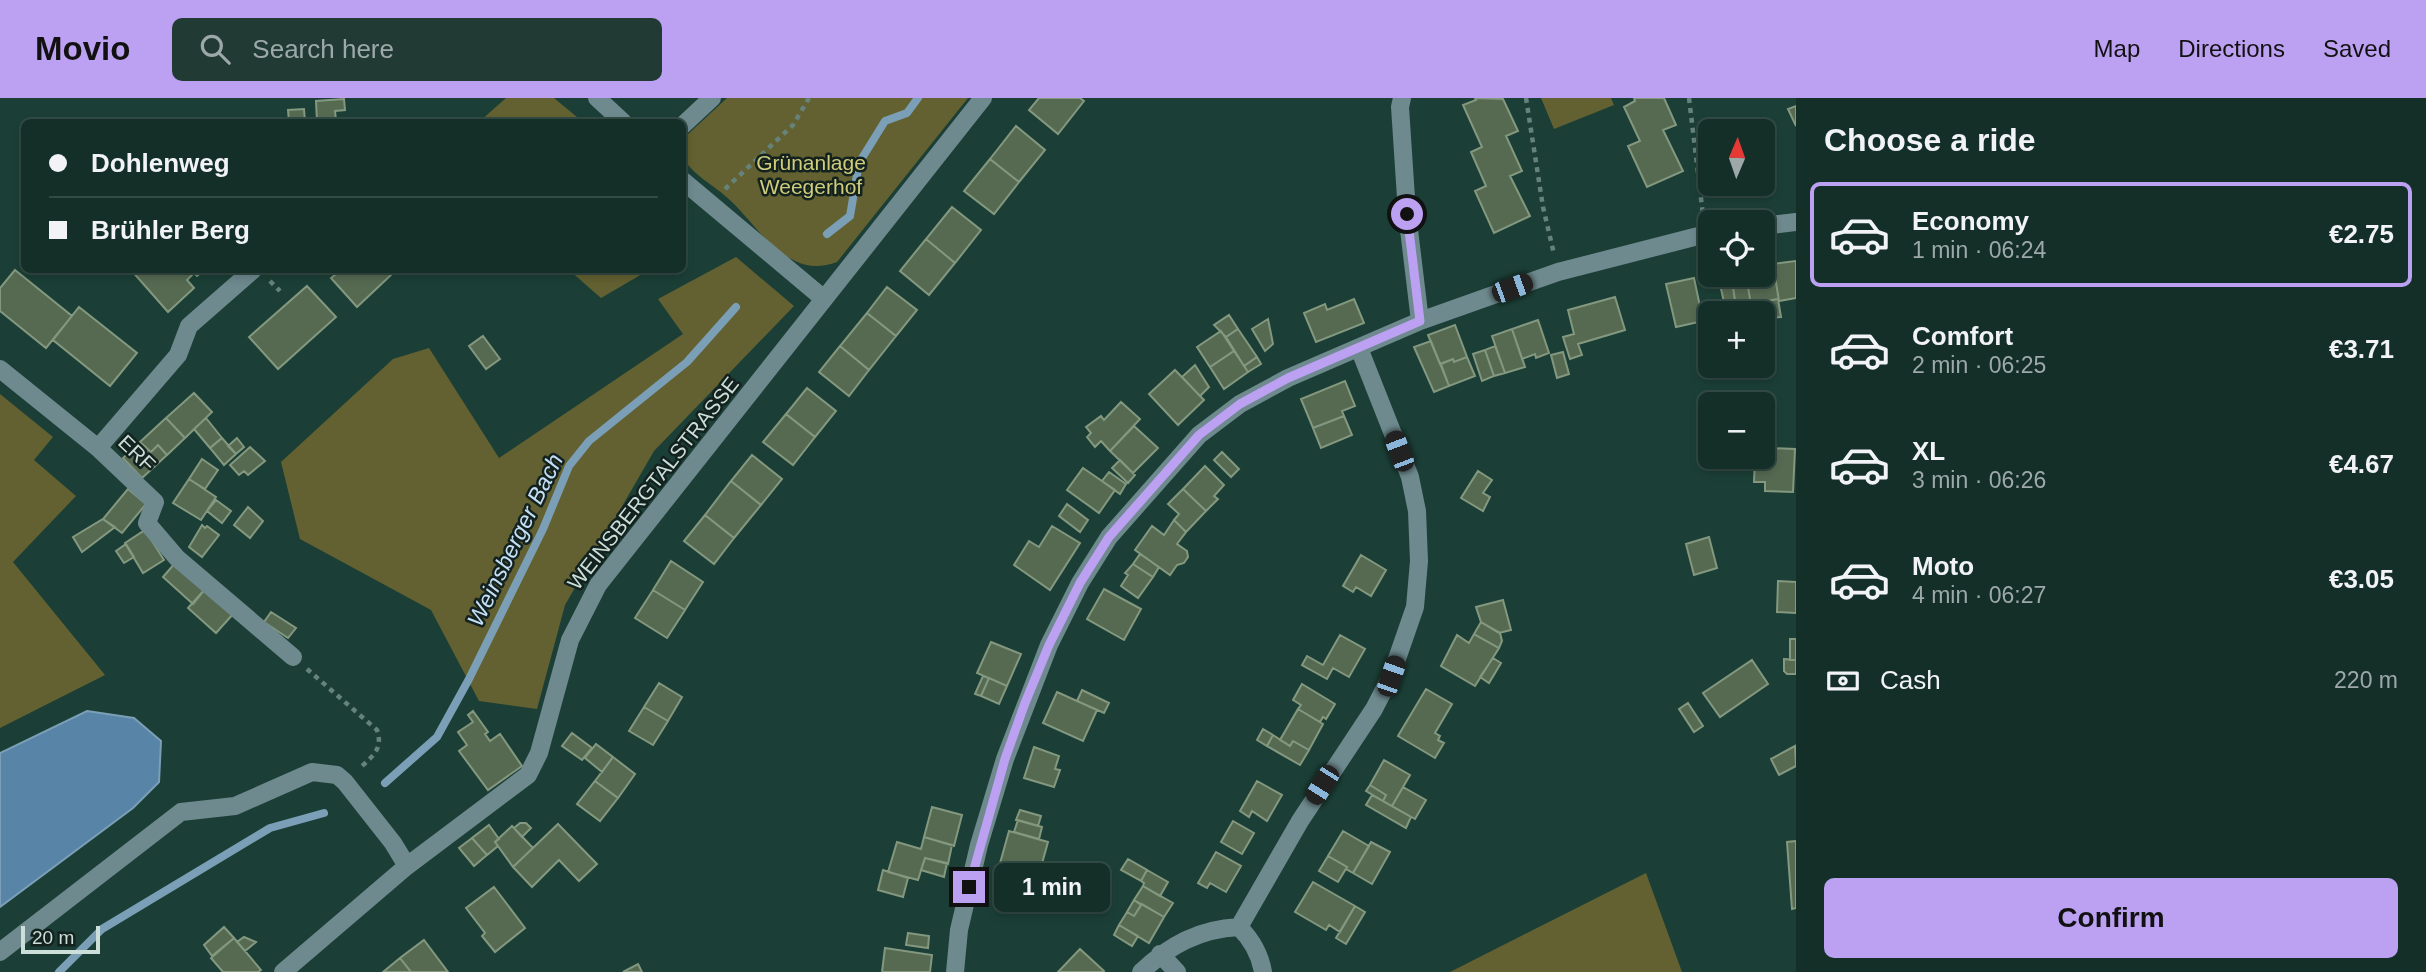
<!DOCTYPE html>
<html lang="en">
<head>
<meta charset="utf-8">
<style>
  :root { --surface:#142f28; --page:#213b34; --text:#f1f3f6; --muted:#9da9a8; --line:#334a45; --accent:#bca0f2 }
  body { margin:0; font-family:Arial,sans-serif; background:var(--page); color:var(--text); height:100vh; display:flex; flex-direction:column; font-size:26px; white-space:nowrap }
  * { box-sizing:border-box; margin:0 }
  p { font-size:23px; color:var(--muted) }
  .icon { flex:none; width:38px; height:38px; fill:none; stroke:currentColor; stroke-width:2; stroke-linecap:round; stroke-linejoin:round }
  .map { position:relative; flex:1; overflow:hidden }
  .panel { display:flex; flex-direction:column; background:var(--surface); width:630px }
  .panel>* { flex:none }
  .banner { position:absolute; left:21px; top:21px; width:665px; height:154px; border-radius:10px; box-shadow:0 4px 10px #0003,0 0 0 2px var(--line); display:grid; align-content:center; height:154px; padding:0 28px; background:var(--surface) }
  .needle { width:46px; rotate:2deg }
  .tools { position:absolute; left:1698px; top:21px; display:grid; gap:14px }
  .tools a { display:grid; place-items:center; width:77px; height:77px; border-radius:10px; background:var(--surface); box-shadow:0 4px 10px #0003,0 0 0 2px var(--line); font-size:35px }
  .scale { position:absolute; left:21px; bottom:18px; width:79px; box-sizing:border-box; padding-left:7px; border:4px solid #cbded8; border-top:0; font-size:19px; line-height:24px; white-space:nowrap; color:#cbded8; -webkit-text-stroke:5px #13221e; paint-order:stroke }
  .end { position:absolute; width:32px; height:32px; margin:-16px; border:9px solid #bca0f2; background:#111; box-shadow:0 0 0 4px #111 }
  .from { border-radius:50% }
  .bubble { position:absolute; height:49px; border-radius:10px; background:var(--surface); box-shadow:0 4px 10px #0003,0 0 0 2px var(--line); font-size:23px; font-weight:700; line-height:49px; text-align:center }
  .car { position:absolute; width:21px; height:42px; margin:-21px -10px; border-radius:9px; box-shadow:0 0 5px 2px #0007; background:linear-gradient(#222 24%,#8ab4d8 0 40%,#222 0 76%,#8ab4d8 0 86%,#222 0) }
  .banner b { display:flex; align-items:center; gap:24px; height:66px; font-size:26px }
  .banner b+b { border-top:2px solid var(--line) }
  .banner i { width:18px; height:18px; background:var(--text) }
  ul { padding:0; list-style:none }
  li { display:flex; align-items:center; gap:21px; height:105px; margin:0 14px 10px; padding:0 14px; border:4px solid transparent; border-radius:10px }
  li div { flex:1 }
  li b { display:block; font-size:26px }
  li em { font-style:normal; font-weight:700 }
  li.on { border-color:var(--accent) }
  li>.icon { width:63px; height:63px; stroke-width:1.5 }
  h2 { padding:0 28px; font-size:32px; line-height:84px }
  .pay { display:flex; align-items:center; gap:18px; height:77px; padding:0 28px; font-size:26px }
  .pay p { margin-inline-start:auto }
  .cta { display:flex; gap:14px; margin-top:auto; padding:14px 28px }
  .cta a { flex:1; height:80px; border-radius:10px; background:var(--accent); color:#111; font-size:28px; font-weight:700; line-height:80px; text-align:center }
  header { display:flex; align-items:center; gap:42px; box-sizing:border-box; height:98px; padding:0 35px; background:var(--accent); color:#111 }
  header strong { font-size:33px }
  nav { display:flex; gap:38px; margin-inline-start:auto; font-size:24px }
  .search { width:490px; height:63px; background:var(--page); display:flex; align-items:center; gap:18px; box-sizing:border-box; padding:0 24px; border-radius:10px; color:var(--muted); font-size:26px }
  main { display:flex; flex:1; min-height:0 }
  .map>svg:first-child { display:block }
  .green { fill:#636131 }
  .water { fill:#5884a7; stroke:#7a9fb6; stroke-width:2 }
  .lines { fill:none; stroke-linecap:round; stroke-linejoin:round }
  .stream { stroke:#7a9fb6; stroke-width:8 }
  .building { fill:#566a52; stroke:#83987f; stroke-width:2 }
  .path { stroke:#66837b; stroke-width:4.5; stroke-dasharray:5 5; stroke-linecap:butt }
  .minor { stroke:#6e8a8f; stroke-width:18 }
  .route { stroke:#bca0f2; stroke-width:9 }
  .labels { text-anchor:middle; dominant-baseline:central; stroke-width:5; stroke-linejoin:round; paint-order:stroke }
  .park-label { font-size:21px; fill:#cfcc7b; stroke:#13221e }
  .street-label { font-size:21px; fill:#cbded8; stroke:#13221e }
  .water-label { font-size:23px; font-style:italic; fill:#c5e0f6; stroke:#13221e }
</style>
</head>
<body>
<header>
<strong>Movio</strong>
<div class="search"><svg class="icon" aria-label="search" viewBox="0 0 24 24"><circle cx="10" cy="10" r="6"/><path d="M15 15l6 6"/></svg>Search here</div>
<nav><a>Map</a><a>Directions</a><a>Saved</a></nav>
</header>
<main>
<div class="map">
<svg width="1796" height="874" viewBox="0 0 1796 874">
  <rect width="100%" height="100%" fill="#1b3f36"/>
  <path class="green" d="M 506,0 L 554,0 L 583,24 L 479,24 Z
    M 727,0 L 968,0 L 837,164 C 823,169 809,170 795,163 C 766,150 748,116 723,96 C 711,86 690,74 683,59 C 681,52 683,44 686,38 Z
    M 1541,0 L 1611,0 L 1614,7 L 1554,31 Z
    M 736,159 L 794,208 L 654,353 L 565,507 L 537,611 L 479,603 L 431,512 L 300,441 L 281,364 L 393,261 L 429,250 L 499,360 L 683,236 L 658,201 Z
    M 569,172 L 649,172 L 601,200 Z
    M 0,296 L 53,339 L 34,362 L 76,398 L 13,464 L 105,577 L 0,630 Z
    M 1646,775 L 1682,874 L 1450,874 Z"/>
  <path class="water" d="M 87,613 L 134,620 L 161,643 L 159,684 L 133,710 L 0,809 L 0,655 Z"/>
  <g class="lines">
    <path class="stream" d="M 827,136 L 850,118 L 859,65 L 885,23 L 907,15 L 918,0
      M 385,685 L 437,639 L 469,581 L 543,431 L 569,368 L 589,343 L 687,264 L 736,209
      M 59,874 L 102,831 L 270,730 L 324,715"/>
  </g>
  <path class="building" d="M 1039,0 L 1080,0 L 1084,3 L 1058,36 L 1029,12 Z
    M 1475,0 L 1503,1 L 1518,33 L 1506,38 L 1522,73 L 1510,78 L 1530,118 L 1494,135 L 1475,93 L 1486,88 L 1471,54 L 1482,49 L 1463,7 L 1476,2 Z
    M 1634,0 L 1664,0 L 1676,27 L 1663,32 L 1683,73 L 1647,89 L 1628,48 L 1640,43 L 1624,9 L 1635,3 Z
    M 344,1 L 345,12 L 335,13 L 336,22 L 317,24 L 316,3 Z
    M 1796,8 L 1796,28 L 1788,11 Z
    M 304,11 L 305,24 L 289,24 L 288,12 Z
    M 1016,28 L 1045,52 L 1019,84 L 990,61 Z
    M 990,61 L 1019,84 L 994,116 L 964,93 Z
    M 952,109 L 981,132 L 955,165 L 926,141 Z
    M 926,141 L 955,165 L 929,197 L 900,173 Z
    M 1796,163 L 1796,200 L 1779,203 L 1773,166 Z
    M 1773,166 L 1779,203 L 1778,201 L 1767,203 L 1769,213 L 1759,214 L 1758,206 L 1751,207 L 1746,177 L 1762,177 L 1762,168 Z
    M 15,172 L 72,218 L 46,250 L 0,213 L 0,190 Z
    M 131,172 L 204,172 L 197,178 L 194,175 L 187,182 L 194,190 L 168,214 Z
    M 341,172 L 386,172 L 391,177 L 357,209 L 331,180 Z
    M 1718,177 L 1731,177 L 1736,208 L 1725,209 Z
    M 1731,177 L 1746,177 L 1751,207 L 1736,209 Z
    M 1694,180 L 1703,223 L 1676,229 L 1666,186 Z
    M 307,188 L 336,219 L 278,271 L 249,239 Z
    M 887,189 L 917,212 L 896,238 L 867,215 Z
    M 1615,199 L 1625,232 L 1578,246 L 1582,257 L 1570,261 L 1563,239 L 1574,236 L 1568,212 Z
    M 1354,201 L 1364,225 L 1316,244 L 1304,215 L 1325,206 L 1327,212 Z
    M 1778,201 L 1781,219 L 1772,220 L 1769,217 L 1767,203 Z
    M 1751,207 L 1752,215 L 1737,215 L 1736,209 Z
    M 79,209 L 137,255 L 110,288 L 53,242 Z
    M 867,215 L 896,238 L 869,272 L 840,248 Z
    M 1229,217 L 1238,231 L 1226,239 L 1214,227 Z
    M 1268,221 L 1273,246 L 1265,253 L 1252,231 Z
    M 1538,222 L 1549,255 L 1536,260 L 1535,256 L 1522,261 L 1512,231 Z
    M 1455,227 L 1467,259 L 1454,264 L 1453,261 L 1440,266 L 1428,237 Z
    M 1238,231 L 1257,259 L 1244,268 L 1226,239 Z
    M 1512,231 L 1525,269 L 1505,275 L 1492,238 Z
    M 1221,233 L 1234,253 L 1210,269 L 1197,249 Z
    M 483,238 L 500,261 L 486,271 L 469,248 Z
    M 1431,243 L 1449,288 L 1434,294 L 1414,249 Z
    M 840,248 L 869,272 L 849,298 L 819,274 Z
    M 1495,248 L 1505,275 L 1494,278 L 1485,252 Z
    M 1485,252 L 1494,278 L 1482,283 L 1473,256 Z
    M 1234,253 L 1248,274 L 1224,291 L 1210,269 Z
    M 1563,254 L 1569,276 L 1557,280 L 1551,257 Z
    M 1257,259 L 1261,266 L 1248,274 L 1244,268 Z
    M 1467,259 L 1475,278 L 1449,288 L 1441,266 L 1453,261 L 1454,264 Z
    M 1195,267 L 1209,289 L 1200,298 L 1182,279 Z
    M 1175,272 L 1204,302 L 1178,327 L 1149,296 Z
    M 1345,283 L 1355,308 L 1342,313 L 1344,318 L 1313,330 L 1301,301 Z
    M 807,290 L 836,313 L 815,339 L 786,316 Z
    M 194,295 L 212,314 L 185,340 L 166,320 Z
    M 1121,304 L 1140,321 L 1110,353 L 1101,343 L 1095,349 L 1087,339 L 1091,335 L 1086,329 L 1101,318 L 1104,322 Z
    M 786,316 L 815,339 L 793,367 L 763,344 Z
    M 1344,318 L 1352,337 L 1321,350 L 1313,330 Z
    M 166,320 L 185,340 L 167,357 L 158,347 L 151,354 L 140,344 Z
    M 206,320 L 222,340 L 210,350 L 194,331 Z
    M 1134,328 L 1158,350 L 1133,375 L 1110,353 Z
    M 222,340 L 236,356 L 224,367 L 210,350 Z
    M 237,340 L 244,349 L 236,356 L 228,348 Z
    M 140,344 L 151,354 L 158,347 L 167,357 L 142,380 L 123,360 Z
    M 250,349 L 265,363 L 248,377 L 244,373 L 239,377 L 230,367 Z
    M 1770,350 L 1795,351 L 1793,394 L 1765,393 L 1765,384 L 1754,384 L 1755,360 L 1769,361 Z
    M 1222,354 L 1239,371 L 1231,379 L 1214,362 Z
    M 752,357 L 782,381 L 761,407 L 731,383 Z
    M 202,361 L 218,372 L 205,391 L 189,381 Z
    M 1120,362 L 1135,377 L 1128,385 L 1112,370 Z
    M 1205,368 L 1224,387 L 1214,398 L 1218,401 L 1206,413 L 1183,391 Z
    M 1083,370 L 1115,392 L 1099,415 L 1067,392 Z
    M 1478,373 L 1492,382 L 1483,395 L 1490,399 L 1483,413 L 1461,400 Z
    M 1109,374 L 1126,386 L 1120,396 L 1102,383 Z
    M 189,381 L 216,399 L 201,422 L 173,405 Z
    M 731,383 L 761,407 L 734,440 L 705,417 Z
    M 128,391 L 146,406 L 122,435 L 103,421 Z
    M 1183,391 L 1206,413 L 1186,434 L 1174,422 L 1179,416 L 1168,406 Z
    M 216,402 L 231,413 L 222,425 L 207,413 Z
    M 1067,406 L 1088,422 L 1080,434 L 1059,418 Z
    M 248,409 L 263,423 L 250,440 L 234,427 Z
    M 705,417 L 734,440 L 714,466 L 684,443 Z
    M 103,421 L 115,429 L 82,454 L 73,439 Z
    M 1174,422 L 1186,434 L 1177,446 L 1187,453 L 1188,459 L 1184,465 L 1177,467 L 1170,477 L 1135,452 L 1152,428 L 1164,437 Z
    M 202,427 L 205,430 L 207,428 L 219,437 L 202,459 L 189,449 Z
    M 1052,428 L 1080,445 L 1050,492 L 1014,467 L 1029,443 L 1039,449 Z
    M 145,432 L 164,462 L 143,475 L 125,445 Z
    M 1709,439 L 1717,470 L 1694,477 L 1686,446 Z
    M 126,446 L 134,459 L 124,465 L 116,453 Z
    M 1140,456 L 1159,469 L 1153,479 L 1133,466 Z
    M 1361,457 L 1386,472 L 1371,498 L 1356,489 L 1353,494 L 1343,488 Z
    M 671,463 L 703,484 L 685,512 L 653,492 Z
    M 176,464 L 206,490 L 193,506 L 163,479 Z
    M 1133,466 L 1153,479 L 1138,500 L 1121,488 L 1128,477 L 1125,475 Z
    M 1778,483 L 1796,484 L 1796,515 L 1777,514 Z
    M 206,490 L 234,515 L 216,535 L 188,510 Z
    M 1104,491 L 1141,511 L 1124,542 L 1087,521 Z
    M 653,492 L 685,512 L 667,540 L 635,520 Z
    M 1503,502 L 1511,532 L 1499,535 L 1481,524 L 1476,509 Z
    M 271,514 L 296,530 L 288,540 L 264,524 Z
    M 1481,524 L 1500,535 L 1502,543 L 1499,550 L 1474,536 Z
    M 1474,536 L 1499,550 L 1475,588 L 1441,568 L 1457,537 L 1469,545 Z
    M 1340,537 L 1365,551 L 1349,579 L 1333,570 L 1327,581 L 1302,567 L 1307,558 L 1323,567 Z
    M 1790,541 L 1796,541 L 1796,562 L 1790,562 Z
    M 991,544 L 1021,556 L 1007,588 L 977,575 Z
    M 1493,560 L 1501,565 L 1489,585 L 1480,579 Z
    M 1784,561 L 1796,562 L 1796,576 L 1787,576 L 1784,573 Z
    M 1752,562 L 1768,586 L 1720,619 L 1703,595 Z
    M 983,578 L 989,580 L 981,598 L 975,596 Z
    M 989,580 L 1007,588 L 999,606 L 981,598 Z
    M 659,585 L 682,599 L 668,623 L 644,609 Z
    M 1302,586 L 1335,606 L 1326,621 L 1323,619 L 1320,624 L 1298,611 L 1301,607 L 1293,602 Z
    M 1426,591 L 1452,606 L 1435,635 L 1440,638 L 1438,642 L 1444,645 L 1435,660 L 1398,638 Z
    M 1082,592 L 1109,605 L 1104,615 L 1077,603 Z
    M 1057,594 L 1097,612 L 1083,643 L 1043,625 Z
    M 1688,605 L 1703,628 L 1694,634 L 1679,611 Z
    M 644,609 L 668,623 L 653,647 L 629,633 Z
    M 1298,611 L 1323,626 L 1309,652 L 1293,643 L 1290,648 L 1280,642 Z
    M 473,613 L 488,634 L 485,636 L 490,643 L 500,636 L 522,668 L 488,692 L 459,653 L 467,647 L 458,634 L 473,624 L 468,617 Z
    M 1263,631 L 1273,637 L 1267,648 L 1257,642 Z
    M 572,635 L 592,650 L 582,662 L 562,648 Z
    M 1273,637 L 1290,648 L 1293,643 L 1309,652 L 1300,667 L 1267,648 Z
    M 596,646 L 613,659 L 602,674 L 585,660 Z
    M 1795,648 L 1796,668 L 1779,677 L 1771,661 Z
    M 1034,649 L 1059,658 L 1055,671 L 1060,672 L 1054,689 L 1024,680 Z
    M 613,659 L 635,676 L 618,700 L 595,683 Z
    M 1384,662 L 1410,677 L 1392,708 L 1383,703 L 1386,697 L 1370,687 Z
    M 595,683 L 618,700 L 600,723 L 577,706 Z
    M 1257,683 L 1282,697 L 1267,723 L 1252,713 L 1249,719 L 1240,713 Z
    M 1370,687 L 1386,697 L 1383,703 L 1366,693 Z
    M 1403,689 L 1426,702 L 1415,721 L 1392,708 Z
    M 1372,697 L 1411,719 L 1406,730 L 1366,707 Z
    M 932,709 L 962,717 L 954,748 L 924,739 Z
    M 1020,712 L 1041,718 L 1038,728 L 1016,722 Z
    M 1018,722 L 1042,729 L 1039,741 L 1014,734 Z
    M 1233,723 L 1254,735 L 1242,756 L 1221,744 Z
    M 520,725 L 526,725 L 531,730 L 522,739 L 514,730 Z
    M 558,726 L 597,766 L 579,783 L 559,762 L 532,789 L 513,769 Z
    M 489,727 L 499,741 L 495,744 L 498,748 L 487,757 L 472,740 Z
    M 512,728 L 533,750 L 513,769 L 495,744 Z
    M 1009,733 L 1048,744 L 1036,787 L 997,776 Z
    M 1343,733 L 1369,748 L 1353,775 L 1346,771 L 1347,769 L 1328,758 Z
    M 924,739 L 952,747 L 948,766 L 925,760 L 918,782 L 888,774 L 897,744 L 921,751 Z
    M 472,740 L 487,757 L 474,768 L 459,750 Z
    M 1796,743 L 1796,810 L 1792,811 L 1787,744 Z
    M 1371,744 L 1390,754 L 1372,786 L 1353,775 Z
    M 1216,754 L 1241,768 L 1226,794 L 1210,785 L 1207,790 L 1198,785 Z
    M 1328,758 L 1347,769 L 1338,784 L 1319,773 Z
    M 925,760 L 947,765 L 944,779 L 921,772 Z
    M 1128,761 L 1147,772 L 1141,783 L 1121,772 Z
    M 883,772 L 908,780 L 903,799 L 878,792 Z
    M 1147,772 L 1168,784 L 1160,798 L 1143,788 L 1144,785 L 1141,783 Z
    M 1313,784 L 1355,808 L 1340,834 L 1329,827 L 1326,832 L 1295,814 Z
    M 1143,788 L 1173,805 L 1164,819 L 1134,802 Z
    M 494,789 L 525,830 L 495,854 L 482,838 L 485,835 L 466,810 Z
    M 1134,802 L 1141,807 L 1134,818 L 1127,814 Z
    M 1142,806 L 1164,819 L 1149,845 L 1119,827 L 1127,814 L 1134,818 Z
    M 1355,808 L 1365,814 L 1346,846 L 1336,840 Z
    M 1119,827 L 1138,838 L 1132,848 L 1114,837 Z
    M 224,829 L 234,840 L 212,858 L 204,847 Z
    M 908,835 L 929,838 L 928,850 L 906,847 Z
    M 244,839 L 256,844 L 245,853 L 237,844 Z
    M 234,840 L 261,872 L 258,874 L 223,874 L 211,860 Z
    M 424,842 L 448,874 L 411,874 L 400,860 Z
    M 885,850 L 932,857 L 930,874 L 882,874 Z
    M 1080,851 L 1104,873 L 1103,874 L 1058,874 Z
    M 400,860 L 411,874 L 383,874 Z
    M 638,866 L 642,874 L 623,874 Z"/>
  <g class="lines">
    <path class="path" d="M 1526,0 L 1543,109 L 1554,156
      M 1689,0 L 1703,117
      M 725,91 L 793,27 L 809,0
      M 270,183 L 280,193
      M 307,571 L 377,632 C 383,650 374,657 361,669"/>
    <path class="minor" d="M 597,0 L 623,24
      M 1402,0 L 1400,9 L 1407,115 L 1420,223
      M 682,28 L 712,0
      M 682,82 L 824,201
      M 1762,128 L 1796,124
      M 0,271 L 98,350 L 155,404 L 147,425 L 177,460 L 293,559
      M 98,350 L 178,257 L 189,228 L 253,172
      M 0,854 L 181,714 L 235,708 L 312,674 L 337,677 L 345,684 L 393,745 L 407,768
      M 1160,856 L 1177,874
      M 283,874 L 407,768 L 528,677 L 539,655 L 570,542 L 598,487 L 983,0
      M 955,874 L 959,832 L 979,747 L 1005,661 L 1049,547 L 1080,485 L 1109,439 L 1199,337 L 1240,306 L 1288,280 L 1420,223 L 1558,174 L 1710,135
      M 1141,874 C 1170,847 1199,831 1239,829
      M 1263,874 C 1260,856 1252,842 1239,829 L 1300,723 L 1374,611 L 1391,578 L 1415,509 L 1419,463 L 1417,413 L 1410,379 L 1359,250"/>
  </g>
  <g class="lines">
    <path class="route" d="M 969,789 L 1005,661 L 1025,605 L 1049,547 L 1080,485 L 1109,439 L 1199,337 L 1240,306 L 1288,280 L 1420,223 L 1407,116"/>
  </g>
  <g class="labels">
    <g class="park-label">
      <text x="811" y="64">Grünanlage<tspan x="811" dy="24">Weegerhof</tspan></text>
    </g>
    <g class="street-label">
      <text transform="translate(137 355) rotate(44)">ERF</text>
      <text transform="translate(653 385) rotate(-52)">WEINSBERGTALSTRASSE</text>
    </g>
    <g class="water-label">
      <text transform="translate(515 442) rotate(-64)">Weinsberger Bach</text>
    </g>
  </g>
</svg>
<div class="tools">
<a><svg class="needle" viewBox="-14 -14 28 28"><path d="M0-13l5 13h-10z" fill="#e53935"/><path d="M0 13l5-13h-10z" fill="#9da9a8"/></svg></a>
<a><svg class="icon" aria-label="locate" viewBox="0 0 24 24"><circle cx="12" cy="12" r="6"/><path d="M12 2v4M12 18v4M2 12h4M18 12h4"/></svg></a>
<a>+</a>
<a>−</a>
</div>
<div class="scale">20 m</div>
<i class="end from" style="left:1407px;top:116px"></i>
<i class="end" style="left:969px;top:789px"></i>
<div class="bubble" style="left:994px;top:765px;width:116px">1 min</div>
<i class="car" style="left:1512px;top:190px;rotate:70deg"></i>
<i class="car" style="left:1399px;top:353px;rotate:339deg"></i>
<i class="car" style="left:1391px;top:578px;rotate:19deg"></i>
<i class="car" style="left:1322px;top:687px;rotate:212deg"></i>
<div class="banner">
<b><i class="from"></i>Dohlenweg</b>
<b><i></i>Brühler Berg</b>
</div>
</div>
<section class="panel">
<h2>Choose a ride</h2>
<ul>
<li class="on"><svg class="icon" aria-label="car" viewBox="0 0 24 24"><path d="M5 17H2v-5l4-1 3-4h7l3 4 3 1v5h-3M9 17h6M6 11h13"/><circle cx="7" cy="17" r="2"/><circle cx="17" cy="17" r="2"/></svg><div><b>Economy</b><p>1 min · 06:24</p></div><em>€2.75</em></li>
<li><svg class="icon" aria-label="car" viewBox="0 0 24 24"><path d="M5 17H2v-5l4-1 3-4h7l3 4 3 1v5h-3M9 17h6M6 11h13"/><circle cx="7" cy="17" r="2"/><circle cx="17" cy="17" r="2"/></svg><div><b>Comfort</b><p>2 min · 06:25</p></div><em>€3.71</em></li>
<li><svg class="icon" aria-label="car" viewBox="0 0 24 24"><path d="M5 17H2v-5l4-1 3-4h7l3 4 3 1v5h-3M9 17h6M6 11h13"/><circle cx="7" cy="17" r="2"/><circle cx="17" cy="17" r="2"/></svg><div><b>XL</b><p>3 min · 06:26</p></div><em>€4.67</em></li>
<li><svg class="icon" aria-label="car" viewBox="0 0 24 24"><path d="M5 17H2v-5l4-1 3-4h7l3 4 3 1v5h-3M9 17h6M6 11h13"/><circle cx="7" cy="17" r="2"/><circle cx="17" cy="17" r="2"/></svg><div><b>Moto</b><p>4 min · 06:27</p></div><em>€3.05</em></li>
</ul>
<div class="pay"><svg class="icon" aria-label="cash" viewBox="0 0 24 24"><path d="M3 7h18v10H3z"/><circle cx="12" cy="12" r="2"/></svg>Cash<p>220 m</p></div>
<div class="cta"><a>Confirm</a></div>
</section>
</main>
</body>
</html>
